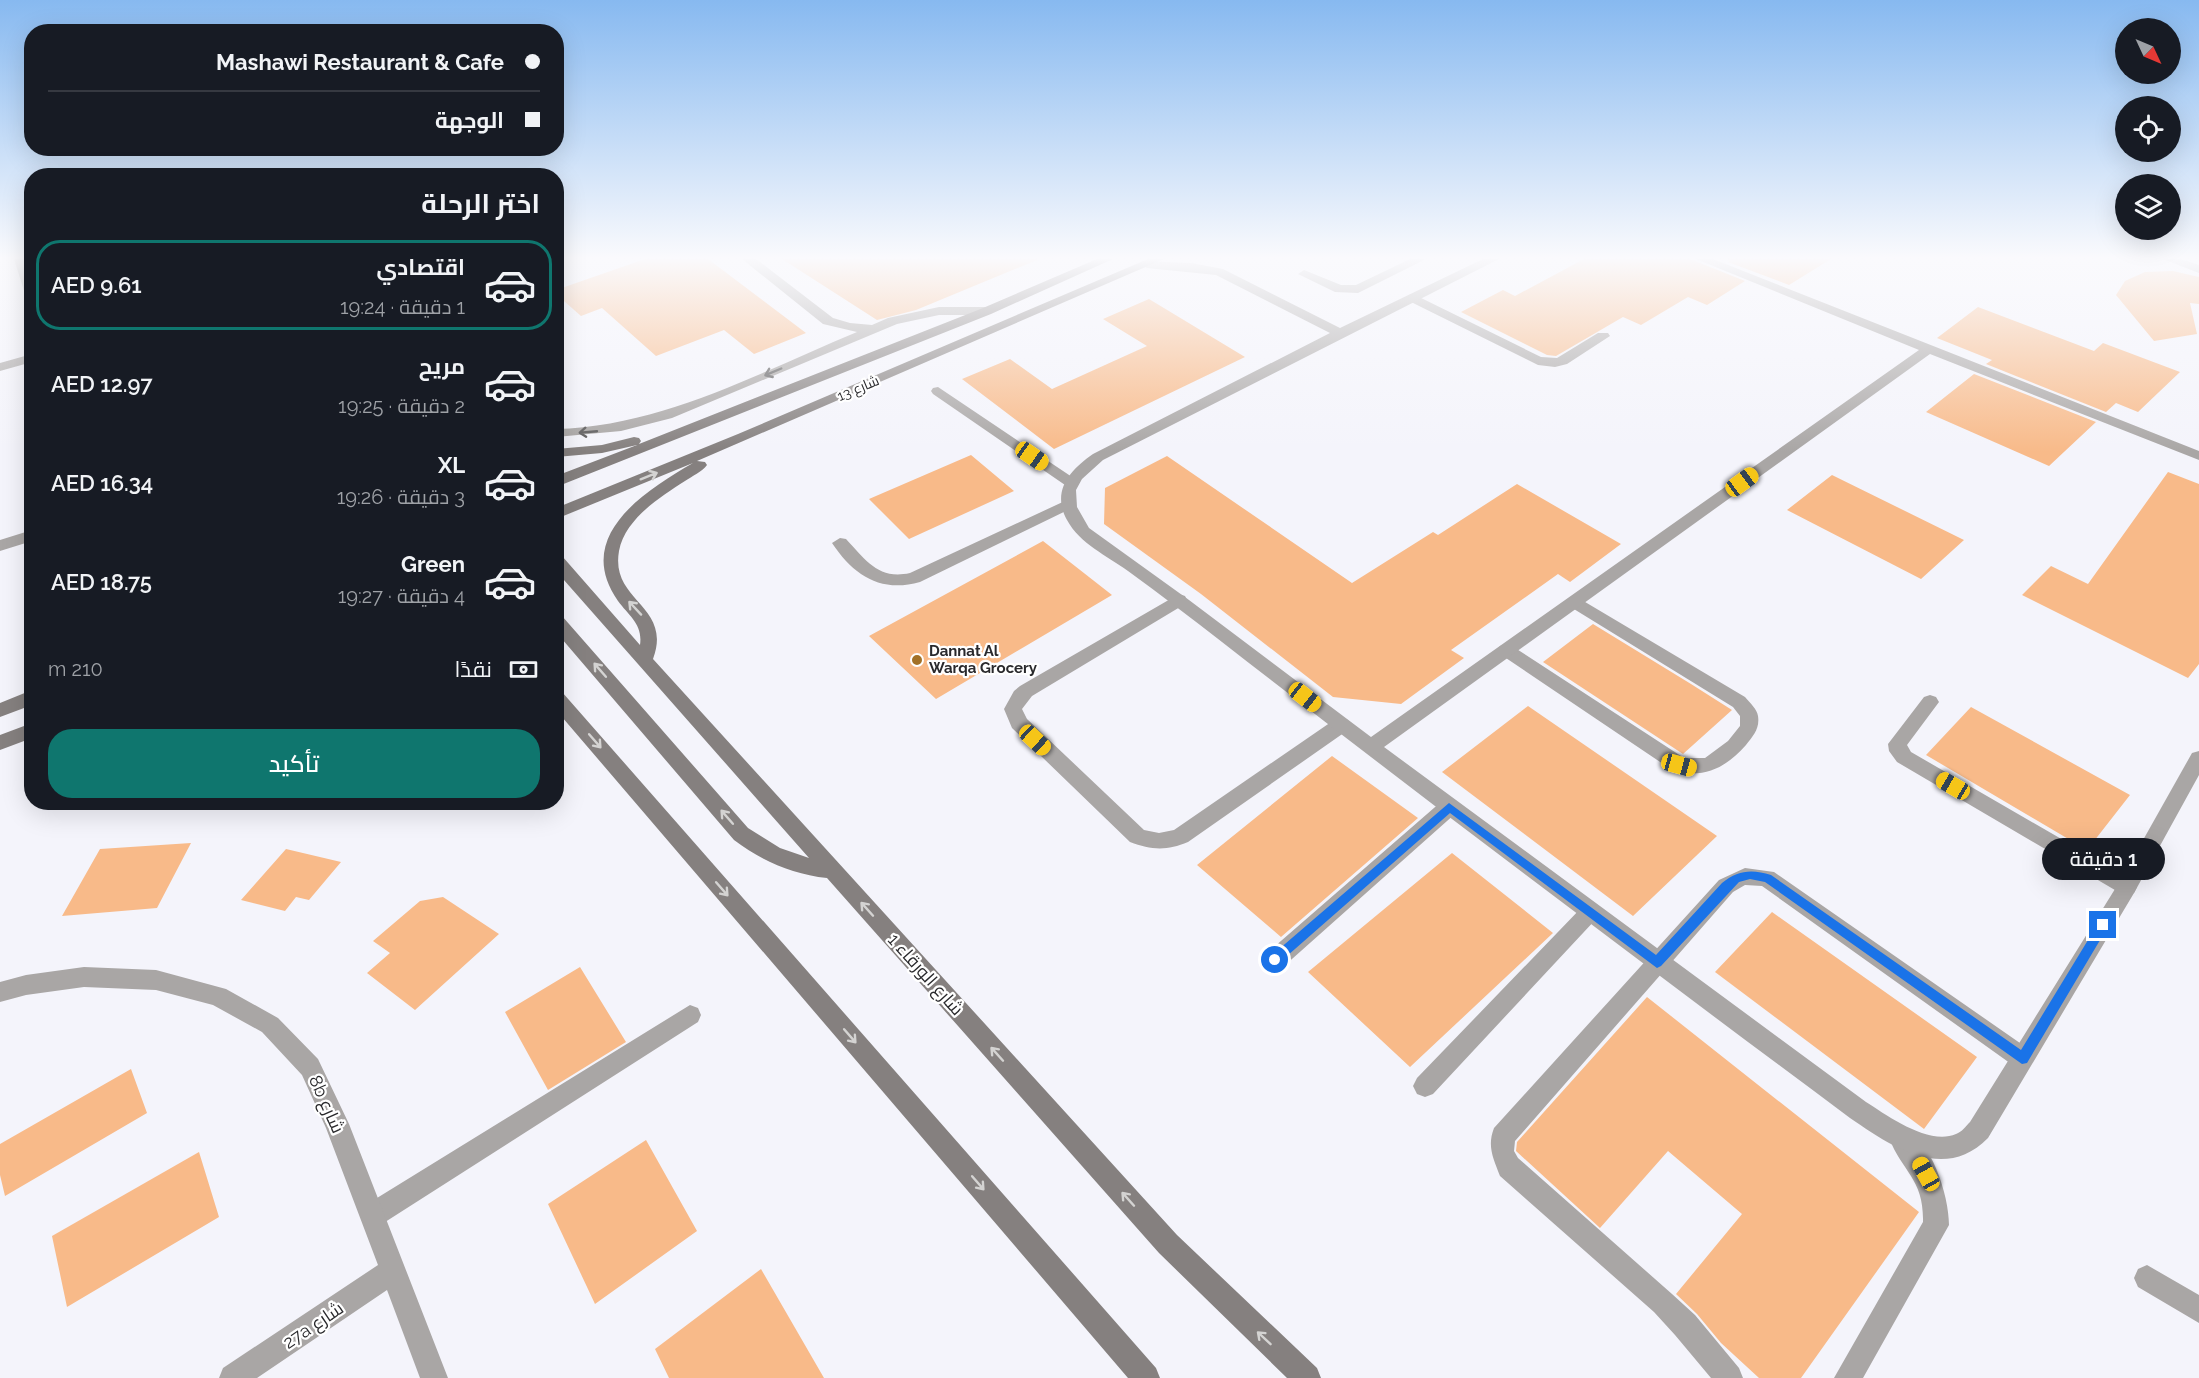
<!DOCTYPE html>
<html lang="ar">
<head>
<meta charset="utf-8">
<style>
  :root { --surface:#171b24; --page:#20242c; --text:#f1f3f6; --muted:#9ea1a6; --line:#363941; --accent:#0f766e }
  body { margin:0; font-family:Raleway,Cairo,sans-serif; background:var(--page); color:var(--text); direction:rtl; height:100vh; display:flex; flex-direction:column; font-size:22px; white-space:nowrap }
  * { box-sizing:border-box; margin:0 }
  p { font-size:20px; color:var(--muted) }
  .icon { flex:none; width:33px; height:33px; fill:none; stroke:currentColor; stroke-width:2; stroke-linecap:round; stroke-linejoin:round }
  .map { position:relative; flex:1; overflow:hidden; direction:ltr }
  .sheet { position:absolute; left:24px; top:168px; width:540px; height:642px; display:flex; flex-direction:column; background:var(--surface); border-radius:24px; box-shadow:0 6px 24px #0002; direction:rtl }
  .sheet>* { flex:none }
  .guide { position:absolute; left:24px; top:24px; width:540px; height:132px; border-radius:24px; box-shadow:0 6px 24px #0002; direction:rtl; display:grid; align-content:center; height:132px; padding:0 24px; background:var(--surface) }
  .needle { width:39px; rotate:134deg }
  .buttons { position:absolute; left:2115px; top:18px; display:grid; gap:12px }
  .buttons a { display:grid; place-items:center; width:66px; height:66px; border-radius:50%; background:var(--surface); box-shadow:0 6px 24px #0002; font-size:30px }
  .end { position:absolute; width:27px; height:27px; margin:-14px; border:8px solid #1a73e8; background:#fff; box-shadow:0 0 0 3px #fff }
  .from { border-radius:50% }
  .bubble { position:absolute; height:42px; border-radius:21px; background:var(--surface); box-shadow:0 6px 24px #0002; font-size:20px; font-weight:600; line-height:42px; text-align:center; direction:rtl }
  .car { position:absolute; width:18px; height:36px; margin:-18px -9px; border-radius:8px; box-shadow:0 0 4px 2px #0007; background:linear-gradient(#f5c518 24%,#345 0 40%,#f5c518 0 76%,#345 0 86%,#f5c518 0) }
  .guide b { display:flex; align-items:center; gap:21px; height:57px; font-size:22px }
  .guide b+b { border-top:2px solid var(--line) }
  .guide i { width:15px; height:15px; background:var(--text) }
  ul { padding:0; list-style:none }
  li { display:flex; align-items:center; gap:18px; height:90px; margin:0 12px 9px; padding:0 12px; border:3px solid transparent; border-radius:24px }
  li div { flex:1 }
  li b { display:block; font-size:22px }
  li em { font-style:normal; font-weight:600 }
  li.current { border-color:var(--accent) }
  li>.icon { width:54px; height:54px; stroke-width:1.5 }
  h2 { padding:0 24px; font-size:27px; line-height:72px }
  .pay { display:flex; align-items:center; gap:15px; height:66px; padding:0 24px; font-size:22px }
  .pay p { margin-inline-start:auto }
  .primary-button { display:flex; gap:12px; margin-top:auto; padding:12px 24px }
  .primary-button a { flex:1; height:69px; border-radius:24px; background:var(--accent); color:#fff; font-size:24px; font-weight:600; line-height:69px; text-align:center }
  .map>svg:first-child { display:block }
  .building { fill:#f8ba89 }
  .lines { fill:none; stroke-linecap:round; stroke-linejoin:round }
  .lane { fill:#a9a6a5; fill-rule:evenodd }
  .street { fill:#a9a6a5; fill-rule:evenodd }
  .secondary { fill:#85807f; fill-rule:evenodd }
  .oneway { stroke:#5c5b5c }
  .oneway2 { stroke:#d4d3d2 }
  .route { fill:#1a73e8 }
  .poi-dot { fill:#a37127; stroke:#fff; stroke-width:2 }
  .labels { text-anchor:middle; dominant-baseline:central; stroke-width:4.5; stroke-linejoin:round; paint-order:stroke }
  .far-street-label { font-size:14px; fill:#29292c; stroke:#fff }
  .poi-label { font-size:15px; font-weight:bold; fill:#29292c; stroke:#fff; text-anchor:start }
  .near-street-label { font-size:18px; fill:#29292c; stroke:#fff }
</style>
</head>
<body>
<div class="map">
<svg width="2199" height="1378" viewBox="0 0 2199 1378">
  <rect width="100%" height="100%" fill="#f4f4fb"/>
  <path class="building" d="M 645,259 L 708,259 L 806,333 L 754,354 L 724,330 L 656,356 L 602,308 L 581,316 L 556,294 L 556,290 Z
    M 782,259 L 1037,259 L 1037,260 L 916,310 L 877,320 Z
    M 1584,259 L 1690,259 L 1745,281 L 1707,305 L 1688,297 L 1641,325 L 1623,317 L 1556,356 L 1547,355 L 1461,312 L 1503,290 L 1515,296 Z
    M 1727,259 L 1831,259 L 1789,285 L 1728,262 L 1730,261 Z
    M 2173,271 L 2199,277 L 2199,304 L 2190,303 L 2197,334 L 2154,341 L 2116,295 L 2125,281 L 2145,272 Z
    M 1149,299 L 1245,357 L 1054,449 L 962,379 L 1010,359 L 1052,389 L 1147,346 L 1103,319 Z
    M 1978,307 L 2094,351 L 2103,343 L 2180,372 L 2138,412 L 2116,403 L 2106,412 L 1986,364 L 1992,360 L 1937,338 Z
    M 1974,374 L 2096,422 L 2049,466 L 1926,412 Z
    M 971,455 L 1014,491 L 909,539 L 869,499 Z
    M 1167,456 L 1352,583 L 1433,532 L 1438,535 L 1517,484 L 1621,544 L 1570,582 L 1558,574 L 1451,650 L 1464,658 L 1401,704 L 1333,697 L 1201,594 L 1104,524 L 1105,488 Z
    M 2168,472 L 2199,484 L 2199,664 L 2188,678 L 2022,595 L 2051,566 L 2088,584 Z
    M 1832,475 L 1964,540 L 1921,579 L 1787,510 Z
    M 1043,541 L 1112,595 L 936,699 L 869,636 Z
    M 1593,624 L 1691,684 L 1732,710 L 1683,754 L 1543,662 Z
    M 1528,706 L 1717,836 L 1633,916 L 1442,772 Z
    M 1971,707 L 2130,795 L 2087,850 L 1926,755 Z
    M 1332,756 L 1418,818 L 1281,937 L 1197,865 Z
    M 191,843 L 157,908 L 62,916 L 100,849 Z
    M 286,849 L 341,862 L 309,900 L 296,897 L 285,911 L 241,900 Z
    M 1452,853 L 1553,933 L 1410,1067 L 1308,972 Z
    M 443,897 L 499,934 L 415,1010 L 367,973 L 390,953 L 373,941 L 420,901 Z
    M 1772,912 L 1977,1057 L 1924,1129 L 1715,972 Z
    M 580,967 L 626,1042 L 548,1090 L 505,1012 Z
    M 1647,997 L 1919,1212 L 1801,1378 L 1759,1378 L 1721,1343 L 1697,1314 L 1676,1294 L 1742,1214 L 1668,1151 L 1600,1228 L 1516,1151 L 1517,1142 Z
    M 131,1069 L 147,1113 L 5,1196 L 0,1175 L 0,1144 Z
    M 646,1140 L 697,1231 L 595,1304 L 548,1204 Z
    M 199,1152 L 219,1217 L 67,1307 L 52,1236 Z
    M 761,1269 L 824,1378 L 669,1378 L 655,1349 Z"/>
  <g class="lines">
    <path class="lane" d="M 1410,259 L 1426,259 L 1358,293 L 1335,292 L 1298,274 L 1304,270 L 1341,285 L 1356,285 Z
      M 1413,294 L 1541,357 L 1557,358 L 1598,333 L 1608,333 L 1610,336 L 1567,364 L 1555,367 L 1538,365 L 1409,301 L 1407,298 L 1409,295 Z
      M 938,387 L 1075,479 L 1078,482 L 1075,485 L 1065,485 L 933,394 L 931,391 L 933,388 Z
      M 1067,500 L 1072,502 L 1075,505 L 1072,508 L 920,582 C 881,593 854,576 832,543 L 840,538 L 846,539 C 866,560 878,580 910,573 Z
      M 1179,594 L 1185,596 L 1187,600 L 1185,604 L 1032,696 L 1022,709 L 1027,719 L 1144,830 L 1159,833 L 1174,830 L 1334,720 L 1341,718 L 1348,720 L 1350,725 L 1348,730 L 1188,842 C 1167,851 1151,850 1130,842 L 1012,728 L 1004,709 L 1014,691 L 1020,686 Z
      M 1575,596 L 1745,697 C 1750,703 1757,709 1758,716 C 1760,729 1753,736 1746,745 C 1726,768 1702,780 1672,770 L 1500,654 L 1497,650 L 1500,646 L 1506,644 L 1512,646 L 1684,758 L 1705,758 L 1728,741 L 1740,726 L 1740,716 L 1733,707 L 1569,606 L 1567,602 L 1569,598 Z
      M 1930,695 L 1936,697 L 1939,702 L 1907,745 L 1911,752 L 2134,881 L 2137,887 L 2134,893 L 2127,896 L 2120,893 L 1897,762 L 1889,751 L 1888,744 L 1924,697 Z
      M 1449,799 L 1456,801 L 1459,807 L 1456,813 L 1283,967 L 1275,970 L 1267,967 L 1264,960 L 1267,953 L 1442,801 Z
      M 1745,868 L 1774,872 L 2030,1050 L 2034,1058 L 2030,1066 L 2022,1069 L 2014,1066 L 1762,886 L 1745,885 L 1733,892 L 1515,1141 L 1514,1151 L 1518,1158 L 1672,1294 L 1695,1315 L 1739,1368 L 1743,1378 L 1711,1378 L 1675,1335 L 1654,1312 L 1500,1176 C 1493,1158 1487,1146 1494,1128 L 1719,880 Z
      M 1590,903 L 1597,906 L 1601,912 L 1597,918 L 1433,1094 L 1425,1097 L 1417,1094 L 1413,1086 L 1417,1078 L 1583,906 Z
      M 690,1005 L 698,1008 L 701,1015 L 698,1022 L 382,1224 L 373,1228 L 364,1224 L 360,1215 L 364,1206 Z
      M 1901,1126 C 1931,1138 1949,1195 1949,1225 L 1863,1378 L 1834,1378 L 1923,1222 C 1924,1179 1903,1173 1889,1138 L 1892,1130 Z
      M 2147,1265 L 2199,1295 L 2199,1323 L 2138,1287 L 2134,1278 L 2138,1269 Z"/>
    <path class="street" d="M 14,259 L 26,259 L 32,276 L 32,301 L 26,297 Z
      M 742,259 L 756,259 L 833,318 L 850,323 L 872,325 L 888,318 L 939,307 L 987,307 L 993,311 L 987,315 L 939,315 L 897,324 L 672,418 L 621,431 L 556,437 L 556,429 C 664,426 760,372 857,332 L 823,324 Z
      M 1483,259 L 1499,259 L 1103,460 L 1082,479 L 1076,490 L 1077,507 L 1089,528 L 1189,600 L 1371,737 L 1919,350 L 1696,259 L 1713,259 L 2199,451 L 2199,460 L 1930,354 L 1384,747 L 1866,1102 C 1888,1116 1929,1146 1956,1134 C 1962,1132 1966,1126 1970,1122 L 2120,881 L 2192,753 L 2199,751 L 2199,775 L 2134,893 L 1988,1138 C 1944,1183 1891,1146 1850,1118 C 1639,961 1429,803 1222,642 C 1191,618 1160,594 1128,571 C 1106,555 1080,544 1067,520 C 1051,491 1070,470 1093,454 L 1330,333 L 1216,275 L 1147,268 L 1141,264 L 1143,261 L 1191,263 L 1223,269 L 1340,328 Z
      M 2163,259 L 2181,259 L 2199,265 L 2199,273 Z
      M 32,354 L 32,362 L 0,371 L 0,363 Z
      M 32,530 L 32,541 L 0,551 L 0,540 Z
      M 84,967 L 156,970 L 226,989 L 278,1018 L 318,1059 L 349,1124 L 448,1378 L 420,1378 L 387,1290 L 257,1378 L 219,1378 L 223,1368 L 378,1265 L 326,1128 L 302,1075 L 262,1032 L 213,1005 L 156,990 L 84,987 L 26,995 L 0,1002 L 0,982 L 26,975 Z"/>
    <path class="secondary" d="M 1097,259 L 1113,259 L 991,314 L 556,487 L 556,476 L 637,445 L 602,453 L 556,457 L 556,449 L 602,445 L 634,437 L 639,438 L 641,441 L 639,444 L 983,308 Z
      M 1148,259 L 1164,259 L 697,461 L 705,462 L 707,465 C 702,472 692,476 685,481 C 660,497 625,519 619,551 C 610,602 673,605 653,659 L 1177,1235 L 1317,1368 L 1321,1378 L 1287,1378 L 1159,1253 L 827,878 C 792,874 762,861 734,840 L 556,632 L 556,614 L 562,616 L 748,828 L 780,848 L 809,858 L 556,571 L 556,555 L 562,556 L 640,645 C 643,624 629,616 618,601 C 573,537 643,492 693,463 L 556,519 L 556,508 L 738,434 Z
      M 32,690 L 32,705 L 0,717 L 0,703 Z
      M 556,690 L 562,692 L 1156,1368 L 1160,1378 L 1128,1378 L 556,710 Z
      M 32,723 L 32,738 L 0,750 L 0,735 Z"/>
  </g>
  <defs><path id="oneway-shaft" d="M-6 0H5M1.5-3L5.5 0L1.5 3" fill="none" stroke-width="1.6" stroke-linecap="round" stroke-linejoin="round" transform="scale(1.5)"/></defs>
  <g class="oneway">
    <use href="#oneway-shaft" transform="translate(773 372) rotate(157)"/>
    <use href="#oneway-shaft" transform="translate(588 432) rotate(175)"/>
  </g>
  <g class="oneway2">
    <use href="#oneway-shaft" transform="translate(649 476) rotate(-22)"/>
    <use href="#oneway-shaft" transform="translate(635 608) rotate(-133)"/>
    <use href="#oneway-shaft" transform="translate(600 670) rotate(-131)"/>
    <use href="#oneway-shaft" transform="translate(595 741) rotate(49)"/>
    <use href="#oneway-shaft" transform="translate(727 817) rotate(-131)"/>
    <use href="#oneway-shaft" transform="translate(722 889) rotate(49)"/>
    <use href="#oneway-shaft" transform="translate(867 909) rotate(-132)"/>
    <use href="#oneway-shaft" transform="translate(850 1036) rotate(49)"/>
    <use href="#oneway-shaft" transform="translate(997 1054) rotate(-132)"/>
    <use href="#oneway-shaft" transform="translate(978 1183) rotate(49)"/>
    <use href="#oneway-shaft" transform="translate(1128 1199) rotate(-132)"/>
    <use href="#oneway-shaft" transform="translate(1264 1338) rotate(-137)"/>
  </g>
  <linearGradient id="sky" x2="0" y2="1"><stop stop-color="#87b9f0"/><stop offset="0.57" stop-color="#fafafd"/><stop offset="1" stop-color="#fafafd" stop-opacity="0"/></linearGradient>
  <rect width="2199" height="452" fill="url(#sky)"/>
  <path class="route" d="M 1449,803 L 1656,955 L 1722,883 C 1738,870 1752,869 1771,875 L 2021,1050 L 2099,922 L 2108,922 L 2109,925 L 2027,1063 L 2022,1064 L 1765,882 L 1750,879 L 1739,882 L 1661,966 L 1657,968 L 1450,813 L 1279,963 L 1271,963 L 1271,956 Z"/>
  <circle class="poi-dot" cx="917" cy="660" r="6"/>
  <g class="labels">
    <g class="far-street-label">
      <text transform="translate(858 388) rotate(-23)">شارع 13</text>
    </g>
    <g class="poi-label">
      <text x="929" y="651">Dannat Al<tspan x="929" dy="17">Warqa Grocery</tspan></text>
    </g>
    <g class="near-street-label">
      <text transform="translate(926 974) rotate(48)">شارع الورقاء 1</text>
      <text transform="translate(327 1104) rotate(66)">8b شارع</text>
      <text transform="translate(313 1325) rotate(-34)">27a شارع</text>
    </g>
  </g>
</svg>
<div class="buttons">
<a><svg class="needle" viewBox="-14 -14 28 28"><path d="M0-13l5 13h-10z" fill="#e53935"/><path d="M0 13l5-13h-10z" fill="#9ea1a6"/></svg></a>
<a><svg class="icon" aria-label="locate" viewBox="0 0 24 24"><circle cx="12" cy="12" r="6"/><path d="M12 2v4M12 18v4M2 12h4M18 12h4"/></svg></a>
<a><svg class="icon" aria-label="layers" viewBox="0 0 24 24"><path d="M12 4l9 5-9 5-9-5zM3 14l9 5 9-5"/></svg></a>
</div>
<i class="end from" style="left:1275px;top:960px"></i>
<i class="end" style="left:2103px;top:925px"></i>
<div class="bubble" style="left:2042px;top:838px;width:123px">1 دقيقة</div>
<i class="car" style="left:1032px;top:456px;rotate:125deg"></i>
<i class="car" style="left:1742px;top:482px;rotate:54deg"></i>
<i class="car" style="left:1305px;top:697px;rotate:128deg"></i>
<i class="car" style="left:1035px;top:740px;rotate:133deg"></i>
<i class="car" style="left:1679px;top:765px;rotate:105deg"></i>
<i class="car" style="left:1953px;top:786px;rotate:300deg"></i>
<i class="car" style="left:1926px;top:1174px;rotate:331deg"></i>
<div class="guide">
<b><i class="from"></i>Mashawi Restaurant &amp; Cafe</b>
<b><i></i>الوجهة</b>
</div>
<section class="sheet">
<h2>اختر الرحلة</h2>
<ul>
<li class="current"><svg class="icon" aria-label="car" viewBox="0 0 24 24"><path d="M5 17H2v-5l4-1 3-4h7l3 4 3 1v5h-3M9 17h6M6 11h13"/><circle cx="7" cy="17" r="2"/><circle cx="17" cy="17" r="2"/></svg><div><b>اقتصادي</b><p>1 دقيقة · 19:24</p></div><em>AED 9.61</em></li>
<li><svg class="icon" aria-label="car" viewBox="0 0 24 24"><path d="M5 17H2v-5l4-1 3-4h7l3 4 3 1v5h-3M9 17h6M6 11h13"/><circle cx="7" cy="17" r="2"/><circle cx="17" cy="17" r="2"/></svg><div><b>مريح</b><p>2 دقيقة · 19:25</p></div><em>AED 12.97</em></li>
<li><svg class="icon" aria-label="car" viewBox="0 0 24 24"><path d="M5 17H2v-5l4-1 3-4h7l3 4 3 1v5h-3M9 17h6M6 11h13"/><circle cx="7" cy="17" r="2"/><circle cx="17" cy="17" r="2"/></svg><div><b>XL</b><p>3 دقيقة · 19:26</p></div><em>AED 16.34</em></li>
<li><svg class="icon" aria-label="car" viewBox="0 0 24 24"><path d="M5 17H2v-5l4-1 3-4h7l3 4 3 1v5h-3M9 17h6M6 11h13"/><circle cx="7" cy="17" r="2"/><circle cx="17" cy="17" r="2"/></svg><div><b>Green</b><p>4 دقيقة · 19:27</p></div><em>AED 18.75</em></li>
</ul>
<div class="pay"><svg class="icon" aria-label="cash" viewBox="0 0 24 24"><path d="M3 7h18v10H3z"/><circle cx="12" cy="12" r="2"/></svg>نقدًا<p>210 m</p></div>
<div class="primary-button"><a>تأكيد</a></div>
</section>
</div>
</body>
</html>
